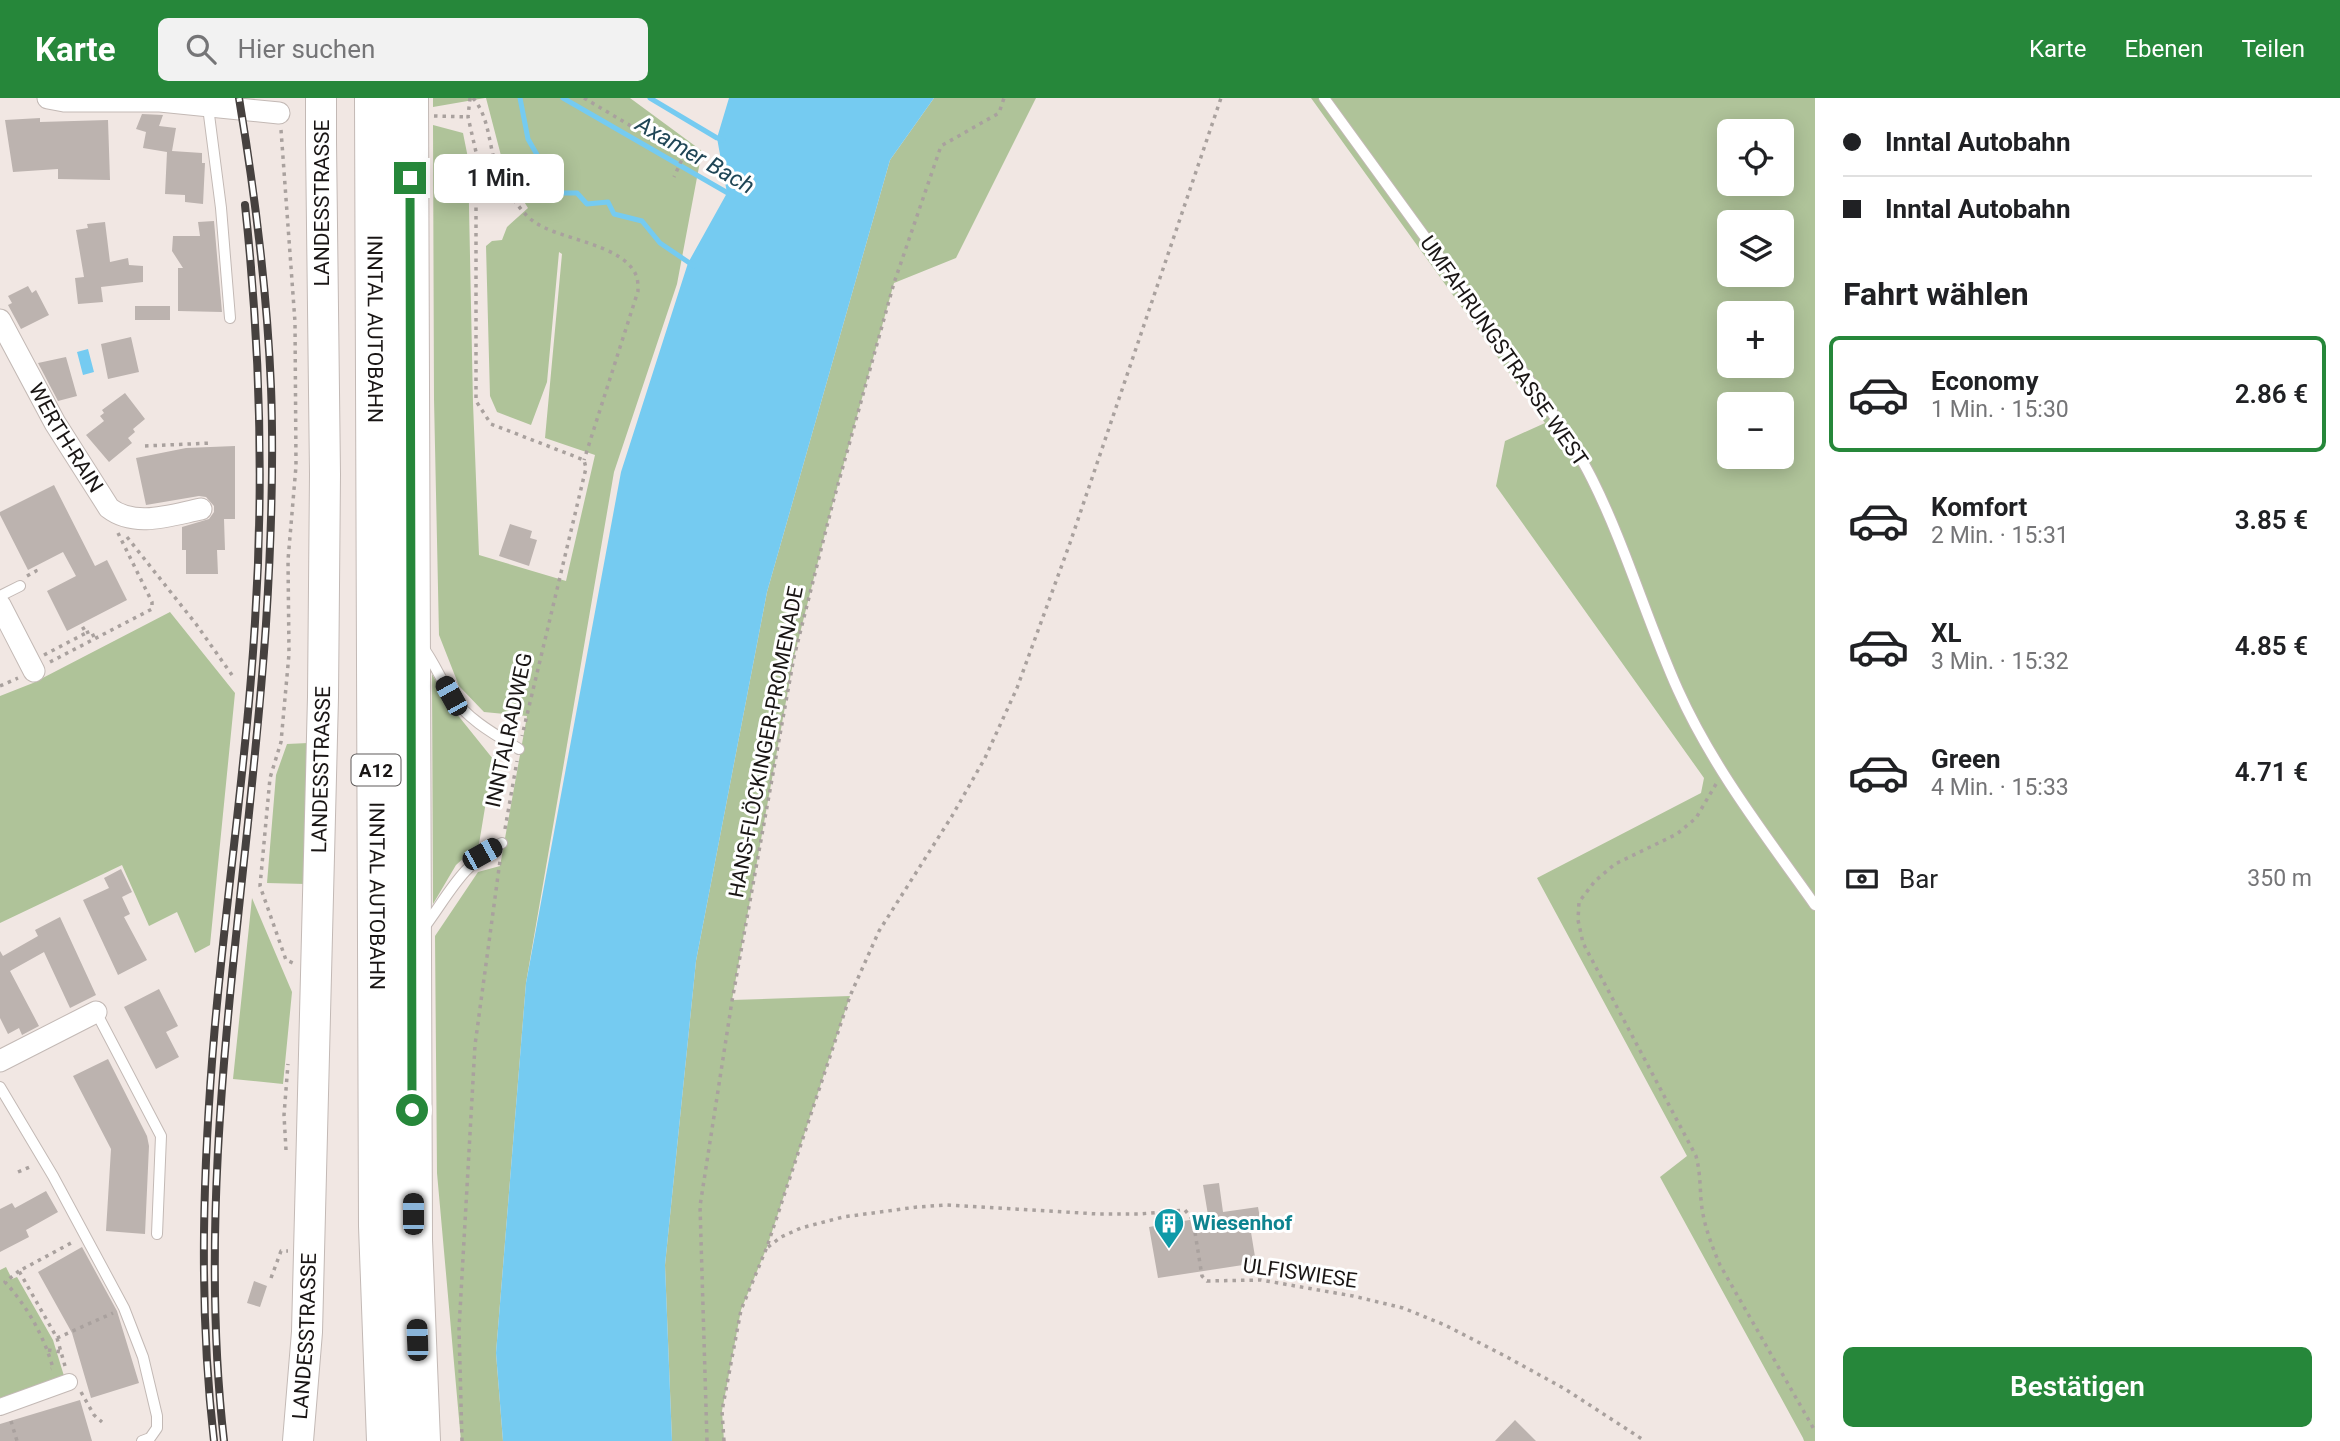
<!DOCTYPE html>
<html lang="de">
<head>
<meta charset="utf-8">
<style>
  :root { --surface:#fff; --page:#f2f2f2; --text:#202124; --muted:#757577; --line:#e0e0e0; --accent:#26873a }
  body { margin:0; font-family:Roboto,sans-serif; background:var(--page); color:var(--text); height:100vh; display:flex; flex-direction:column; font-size:26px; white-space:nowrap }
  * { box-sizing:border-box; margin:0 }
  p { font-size:23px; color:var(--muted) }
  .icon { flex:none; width:38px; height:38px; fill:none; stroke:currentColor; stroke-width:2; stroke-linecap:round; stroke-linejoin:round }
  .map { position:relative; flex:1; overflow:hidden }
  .panel { display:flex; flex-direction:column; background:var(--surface); width:525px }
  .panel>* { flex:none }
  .banner { display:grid; align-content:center; height:154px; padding:0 28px; background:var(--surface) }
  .buttons { position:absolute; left:1717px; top:21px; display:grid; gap:14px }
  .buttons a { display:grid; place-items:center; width:77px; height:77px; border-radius:10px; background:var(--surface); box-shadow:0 4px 18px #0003; font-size:35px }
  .end { position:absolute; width:32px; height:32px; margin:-16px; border:9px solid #26873a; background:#fff; box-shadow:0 0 0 4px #fff }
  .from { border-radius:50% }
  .bubble { position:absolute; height:49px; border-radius:10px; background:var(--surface); box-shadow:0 4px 18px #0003; font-size:23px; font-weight:600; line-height:49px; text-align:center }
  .car { position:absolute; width:21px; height:42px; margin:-21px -10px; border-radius:9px; box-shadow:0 0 5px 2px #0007; background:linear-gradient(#222 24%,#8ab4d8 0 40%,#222 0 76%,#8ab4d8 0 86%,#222 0) }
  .banner b { display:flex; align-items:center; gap:24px; height:66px; font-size:26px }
  .banner b+b { border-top:2px solid var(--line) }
  .banner i { width:18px; height:18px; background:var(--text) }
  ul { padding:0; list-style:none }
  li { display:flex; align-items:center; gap:21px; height:116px; margin:0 14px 10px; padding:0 14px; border:4px solid transparent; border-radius:10px }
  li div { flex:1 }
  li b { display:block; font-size:26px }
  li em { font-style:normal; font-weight:600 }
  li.active { border-color:var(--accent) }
  li>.icon { width:63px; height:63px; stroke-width:1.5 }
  h2 { padding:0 28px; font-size:32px; line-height:84px }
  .pay { display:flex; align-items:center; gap:18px; height:77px; padding:0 28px; font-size:26px }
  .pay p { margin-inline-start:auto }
  .cta { display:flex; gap:14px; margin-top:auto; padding:14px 28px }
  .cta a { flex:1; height:80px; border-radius:10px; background:var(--accent); color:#fff; font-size:28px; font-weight:600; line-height:80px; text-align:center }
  header { display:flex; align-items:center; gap:42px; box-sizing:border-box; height:98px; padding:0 35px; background:var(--accent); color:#fff }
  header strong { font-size:33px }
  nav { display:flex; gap:38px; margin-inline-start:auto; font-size:24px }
  .search { width:490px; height:63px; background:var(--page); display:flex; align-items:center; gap:18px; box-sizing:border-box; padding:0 24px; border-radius:10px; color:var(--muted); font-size:26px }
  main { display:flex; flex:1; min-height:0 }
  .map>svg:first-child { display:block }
  .green { fill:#afc399; fill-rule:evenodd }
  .water { fill:#75cbf1 }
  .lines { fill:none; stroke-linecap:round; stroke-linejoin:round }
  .stream { stroke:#75cbf1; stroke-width:5 }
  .building { fill:#bcb3af }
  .service-casing { stroke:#c3b9b5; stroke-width:12 }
  .pedestrian-casing { stroke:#c3b9b5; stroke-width:18 }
  .minor-casing { stroke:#c3b9b5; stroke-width:23 }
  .secondary-casing { stroke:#c3b9b5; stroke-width:32 }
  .motorway-casing { stroke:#c3b9b5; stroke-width:40 }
  .path { stroke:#a9a19e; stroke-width:3.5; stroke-dasharray:3.5 5; stroke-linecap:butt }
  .service { stroke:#fff; stroke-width:10 }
  .pedestrian { stroke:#fff; stroke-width:16 }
  .minor { stroke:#fff; stroke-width:21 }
  .secondary { stroke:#fff; stroke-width:30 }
  .motorway { stroke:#fff; stroke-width:38 }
  .rail-casing { stroke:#46413f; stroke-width:8 }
  .rail { stroke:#fff; stroke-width:5; stroke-dasharray:16; stroke-linecap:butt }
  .secondary-bridge-casing { stroke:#c3b9b5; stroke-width:32; stroke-linecap:butt }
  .secondary-bridge { stroke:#fff; stroke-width:30 }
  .route { stroke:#26873a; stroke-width:9 }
  .labels { text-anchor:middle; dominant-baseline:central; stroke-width:6; stroke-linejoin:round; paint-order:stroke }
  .shield { fill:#fff; stroke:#5e5b5a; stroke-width:2 }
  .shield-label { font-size:19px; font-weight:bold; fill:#191514 }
  .street-label { font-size:21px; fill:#191514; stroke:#fff }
  .culture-label { font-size:21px; font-weight:bold; fill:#0d838f; stroke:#fff; text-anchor:start }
  .water-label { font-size:23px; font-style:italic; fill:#204656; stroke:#fff }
</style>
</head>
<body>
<header>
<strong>Karte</strong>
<div class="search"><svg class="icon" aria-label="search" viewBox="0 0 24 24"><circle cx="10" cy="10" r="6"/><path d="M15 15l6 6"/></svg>Hier suchen</div>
<nav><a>Karte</a><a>Ebenen</a><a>Teilen</a></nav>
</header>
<main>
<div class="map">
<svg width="1815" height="1343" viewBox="0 0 1815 1343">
  <rect width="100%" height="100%" fill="#f1e7e3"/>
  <path class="green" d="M 433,0 L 485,0 L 433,9 Z
    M 486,0 L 630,0 L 702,53 L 677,186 L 614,374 L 526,885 L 496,1255 L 503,1343 L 461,1343 L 437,1075 L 435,838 L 478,774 L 500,768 L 527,618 L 484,614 L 459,588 L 439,537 L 434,301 L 433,27 L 463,35 L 468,60 L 473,305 L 479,457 L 566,483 L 595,357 L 545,340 L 562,156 L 559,154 L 547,284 L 531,327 L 497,314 L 490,298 L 486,148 L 492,143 L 502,142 L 507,129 L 528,110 L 505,73 Z
    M 934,0 L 1036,0 L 956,160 L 894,185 L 832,408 L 794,559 L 732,902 L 850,898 L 767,1149 L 741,1212 L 722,1313 L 724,1343 L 672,1343 L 665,1167 L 696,863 L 767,494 L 890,62 Z
    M 1311,0 L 1815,0 L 1815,1343 L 1804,1343 L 1803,1340 L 1660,1079 L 1687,1058 L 1537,780 L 1701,695 L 1704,680 L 1496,388 L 1505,343 L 1545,325 ZM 1729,33 L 1782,33 L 1782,86 L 1729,86 ZM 1729,124 L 1782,124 L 1782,177 L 1729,177 ZM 1729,215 L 1782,215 L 1782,268 L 1729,268 ZM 1729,306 L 1782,306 L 1782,359 L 1729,359 Z
    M 170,514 L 235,595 L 210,847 L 195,855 L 177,814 L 149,828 L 122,767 L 0,825 L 0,598 L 33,585 Z
    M 432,576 L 448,605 L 493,661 L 479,746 L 456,767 L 433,806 Z
    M 308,645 L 306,786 L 267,785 L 276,677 L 287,646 Z
    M 252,800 L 292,894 L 283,986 L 233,981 Z
    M 6,1169 L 12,1181 L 17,1179 L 53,1242 L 64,1278 L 0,1300 L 0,1172 Z"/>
  <path class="water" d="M 729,0 L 934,0 L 890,62 L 767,494 L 696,863 L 665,1167 L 672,1343 L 503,1343 L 496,1255 L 526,885 L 621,374 L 688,165 L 727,95 L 717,40 Z
    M 88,251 L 94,274 L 83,277 L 77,254 Z"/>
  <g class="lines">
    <path class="stream" d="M 520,0 L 528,41 L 559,95 L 577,95 L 587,106 L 608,104 L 614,116 L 642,123 L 660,145 L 694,168
      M 563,0 L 733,98
      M 650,0 L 717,40 L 723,42"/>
  </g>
  <path class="building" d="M 142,16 L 163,17 L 159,28 L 176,30 L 172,53 L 202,55 L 202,65 L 205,65 L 203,106 L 185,104 L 185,97 L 165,96 L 167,54 L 143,50 L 146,34 L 136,31 Z
    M 40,20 L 40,24 L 108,22 L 110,82 L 58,81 L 58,71 L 13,74 L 5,22 Z
    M 214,123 L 222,214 L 178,213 L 178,170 L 183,170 L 172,153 L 173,138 L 200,138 L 198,124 Z
    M 105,124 L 110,164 L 128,160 L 129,167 L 143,168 L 143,184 L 101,189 L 103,204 L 78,206 L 75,180 L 84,179 L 76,132 L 88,130 L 87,126 Z
    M 28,188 L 32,195 L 36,192 L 49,217 L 21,231 L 8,207 L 12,205 L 8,198 Z
    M 135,208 L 170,208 L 170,222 L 135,222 Z
    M 131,239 L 139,274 L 108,281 L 101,246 Z
    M 66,259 L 77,298 L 58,303 L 38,265 Z
    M 125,295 L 145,321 L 133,331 L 135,334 L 128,340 L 132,345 L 109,364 L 86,337 L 104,323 L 100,318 L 104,315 L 102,312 Z
    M 235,348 L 235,421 L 224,421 L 225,452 L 217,452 L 218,476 L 186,476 L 186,452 L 182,452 L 182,429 L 209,421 L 214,414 L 214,408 L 206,399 L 199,398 L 146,407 L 136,360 L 186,350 Z
    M 54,387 L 95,468 L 107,462 L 127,502 L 67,533 L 47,493 L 76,478 L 63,454 L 28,472 L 0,417 L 0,414 Z
    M 510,426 L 532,433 L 530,440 L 537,442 L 529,468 L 499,458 Z
    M 121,771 L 132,794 L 122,799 L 130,816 L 124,819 L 147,862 L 118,877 L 83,802 L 109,790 L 104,780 Z
    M 60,819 L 96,897 L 70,910 L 44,854 L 10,873 L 39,928 L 22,937 L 19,930 L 8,936 L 0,920 L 0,853 L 3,858 L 38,838 L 35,832 Z
    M 159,891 L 178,928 L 166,934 L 179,959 L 156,971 L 124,909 Z
    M 108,961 L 147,1038 L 149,1048 L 145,1136 L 106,1133 L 111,1051 L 73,978 Z
    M 1219,1085 L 1223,1114 L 1258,1109 L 1261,1126 L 1250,1128 L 1256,1165 L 1158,1180 L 1149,1129 L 1201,1120 L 1200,1118 L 1208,1117 L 1203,1087 Z
    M 46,1093 L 58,1114 L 26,1132 L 29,1139 L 0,1154 L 0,1111 L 12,1105 L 15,1110 Z
    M 82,1149 L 117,1213 L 139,1285 L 91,1300 L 72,1235 L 38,1174 Z
    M 254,1183 L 267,1188 L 260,1209 L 247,1205 Z
    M 80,1302 L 92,1343 L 0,1343 L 0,1326 Z
    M 1515,1322 L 1536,1343 L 1495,1343 Z"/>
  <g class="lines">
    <g class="service-casing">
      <path id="service" d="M 1324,0 L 1542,300 C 1560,326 1578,353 1592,381 C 1626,449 1647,523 1678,592 C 1713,670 1766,738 1815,807
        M 208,9 L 221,110 L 230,220
        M 0,498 L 20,488
        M 422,548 C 434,564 440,580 450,596 C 467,621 494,636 519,651
        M 423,831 C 450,795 461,767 502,745
        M 96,914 L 161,1038 L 157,1136
        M 0,989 L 53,1078 L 124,1210 L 143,1259 L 157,1318 L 157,1330 L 150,1340 L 142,1343"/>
    </g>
    <g class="pedestrian-casing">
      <path id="pedestrian" d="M 0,1309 L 69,1284"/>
    </g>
    <g class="minor-casing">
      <g id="minor">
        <path d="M 48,0 L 64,3 L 160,3 L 279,15"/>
        <path id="s1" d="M 0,222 L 55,325 L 109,410 C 135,430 171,417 201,411"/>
        <path d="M 0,507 L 34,573"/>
        <path d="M 0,963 L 96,914"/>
      </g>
    </g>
    <g class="secondary-casing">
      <g id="secondary">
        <path id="s2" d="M 298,1343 L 307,1234 L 323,599 L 325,376 L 321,44"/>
      </g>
    </g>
    <g class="motorway-casing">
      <g id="motorway">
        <path id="s3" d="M 374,0 L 378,1128 L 386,1343"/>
        <path d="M 409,0 L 413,1142 L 421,1343"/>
      </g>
    </g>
    <path class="path" d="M 470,0 L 468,19 L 476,54 L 476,303 L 491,326 L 584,362 L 586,370 L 522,638
      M 473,0 C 490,20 488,46 497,70 C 502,85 520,114 533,123 C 558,142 622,145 636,177 C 638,181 638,188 638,193 L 584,362
      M 584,0 L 683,59 L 674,79
      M 434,18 L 468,19
      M 281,32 L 295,224 L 296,368 L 288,462 L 289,556 L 281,644 L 270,680 L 260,788 L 286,862 L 293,865
      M 145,348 L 212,345
      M 127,439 L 196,526 L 232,577
      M 27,478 L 36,473 L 34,469
      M 86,535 L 91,533 L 95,541
      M 44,557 L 86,535 L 81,526
      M 50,564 L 152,511 L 152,504 L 118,435
      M 0,588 L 18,580
      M 1716,686 L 1696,720 L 1677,736 L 1615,766 L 1595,783 L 1579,804 L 1578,822 L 1583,845 L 1696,1058 C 1700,1073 1700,1087 1701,1102 C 1703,1125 1711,1146 1720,1167 L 1815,1333
      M 505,731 L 517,663
      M 286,1052 L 284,1017 L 288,966
      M 18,1074 L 32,1068
      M 768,1149 L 781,1139 L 801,1130 L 843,1119 L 917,1109 L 946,1107 L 1098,1116 L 1139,1116 L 1185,1112 L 1193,1122 L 1202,1178 L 1207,1183 L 1261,1182 L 1353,1198 L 1403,1210 L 1445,1227 L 1505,1258 L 1565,1291 L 1645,1343
      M 19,1173 L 5,1184 C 27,1208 44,1238 53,1270 L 51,1271
      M 271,1180 L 281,1153 L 288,1153
      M 57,1240 L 113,1215
      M 48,1252 L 61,1254
      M 65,1268 L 57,1240 L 19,1173 L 73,1144
      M 81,1294 L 94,1317 L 102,1324
      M 11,1323 L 17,1343
      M 462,1343 L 459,1231 L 475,947 L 500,763
      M 707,1343 L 700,1108 L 732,903 L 794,559 L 832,408 L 894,185 L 941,48 L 999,15 L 1004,0
      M 724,1343 L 722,1313 L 741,1212 L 767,1149 L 850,898 L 879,833 L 952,718 L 985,660 L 1017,590 L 1070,445 L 1221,0"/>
    <use href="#service" class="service"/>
    <use href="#pedestrian" class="pedestrian"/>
    <use href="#minor" class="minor"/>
    <use href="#secondary" class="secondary"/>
    <use href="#motorway" class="motorway"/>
    <g class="rail-casing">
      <path id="rail" d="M 214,1343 C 198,1205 203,1065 215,927 C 227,792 247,658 255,524 C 264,384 260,246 245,107
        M 224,1343 C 193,1070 248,798 266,526 C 271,447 274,368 271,289 C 267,192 255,96 239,0"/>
    </g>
    <use href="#rail" class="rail"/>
    <g class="secondary-bridge-casing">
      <path id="secondary-bridge" d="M 321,44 L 321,0"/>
    </g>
    <use href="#secondary-bridge" class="secondary-bridge"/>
  </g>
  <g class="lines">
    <path class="route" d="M 410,80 L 412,1012"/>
  </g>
  <defs>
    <g id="building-pin" transform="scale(1.575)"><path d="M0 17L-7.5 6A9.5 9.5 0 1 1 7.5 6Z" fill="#0f9aa8" stroke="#fff"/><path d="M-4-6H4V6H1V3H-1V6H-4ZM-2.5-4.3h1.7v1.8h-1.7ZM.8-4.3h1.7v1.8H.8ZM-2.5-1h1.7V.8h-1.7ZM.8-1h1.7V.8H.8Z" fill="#fff"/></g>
  </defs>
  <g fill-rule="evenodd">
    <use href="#building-pin" x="1169" y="1125"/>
  </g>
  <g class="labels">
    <rect class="shield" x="351.5" y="656.5" width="49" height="31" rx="5"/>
    <g class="shield-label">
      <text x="376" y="672">A12</text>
    </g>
    <g class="street-label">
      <text transform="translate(322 105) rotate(-90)">LANDESSTRASSE</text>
      <text stroke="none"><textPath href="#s3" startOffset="231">INNTAL AUTOBAHN</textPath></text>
      <text transform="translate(1504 253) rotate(55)">UMFAHRUNGSTRASSE WEST</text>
      <text stroke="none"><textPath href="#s1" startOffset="135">WERTH-RAIN</textPath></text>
      <text transform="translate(509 632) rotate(-78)">INNTALRADWEG</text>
      <text transform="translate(766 644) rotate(-79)">HANS-FLÖCKINGER-PROMENADE</text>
      <text stroke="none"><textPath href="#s2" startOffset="672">LANDESSTRASSE</textPath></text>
      <text stroke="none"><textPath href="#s3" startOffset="798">INNTAL AUTOBAHN</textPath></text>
      <text transform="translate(1300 1175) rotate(8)">ULFISWIESE</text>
      <text stroke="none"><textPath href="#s2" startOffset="105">LANDESSTRASSE</textPath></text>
    </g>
    <g class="culture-label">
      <text x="1192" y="1125">Wiesenhof</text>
    </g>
    <g class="water-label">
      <text transform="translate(695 57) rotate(30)">Axamer Bach</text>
    </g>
  </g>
</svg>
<div class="buttons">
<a><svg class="icon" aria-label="locate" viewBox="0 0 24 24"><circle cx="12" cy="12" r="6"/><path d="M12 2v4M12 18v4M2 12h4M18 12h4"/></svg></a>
<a><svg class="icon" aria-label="layers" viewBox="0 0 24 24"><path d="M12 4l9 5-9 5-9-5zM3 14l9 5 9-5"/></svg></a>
<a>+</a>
<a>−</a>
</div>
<i class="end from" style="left:412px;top:1012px"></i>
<i class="end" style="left:410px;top:80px"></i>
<div class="bubble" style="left:434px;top:56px;width:130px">1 Min.</div>
<i class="car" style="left:451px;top:598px;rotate:331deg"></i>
<i class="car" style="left:482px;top:756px;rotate:61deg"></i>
<i class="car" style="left:413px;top:1116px;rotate:0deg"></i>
<i class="car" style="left:417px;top:1242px;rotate:358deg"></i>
</div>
<section class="panel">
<div class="banner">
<b><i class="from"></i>Inntal Autobahn</b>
<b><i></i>Inntal Autobahn</b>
</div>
<h2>Fahrt wählen</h2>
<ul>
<li class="active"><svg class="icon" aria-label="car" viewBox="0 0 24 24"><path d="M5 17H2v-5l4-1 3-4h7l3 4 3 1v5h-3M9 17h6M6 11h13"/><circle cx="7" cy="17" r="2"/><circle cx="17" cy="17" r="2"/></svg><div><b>Economy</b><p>1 Min. · 15:30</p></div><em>2.86 €</em></li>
<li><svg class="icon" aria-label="car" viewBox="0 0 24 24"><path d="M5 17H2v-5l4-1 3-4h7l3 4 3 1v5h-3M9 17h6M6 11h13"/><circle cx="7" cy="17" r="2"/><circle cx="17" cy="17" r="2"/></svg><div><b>Komfort</b><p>2 Min. · 15:31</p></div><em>3.85 €</em></li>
<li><svg class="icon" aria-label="car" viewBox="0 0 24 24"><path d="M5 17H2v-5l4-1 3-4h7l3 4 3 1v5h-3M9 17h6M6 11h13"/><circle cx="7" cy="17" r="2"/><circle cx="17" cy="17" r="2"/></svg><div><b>XL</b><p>3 Min. · 15:32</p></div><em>4.85 €</em></li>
<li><svg class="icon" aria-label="car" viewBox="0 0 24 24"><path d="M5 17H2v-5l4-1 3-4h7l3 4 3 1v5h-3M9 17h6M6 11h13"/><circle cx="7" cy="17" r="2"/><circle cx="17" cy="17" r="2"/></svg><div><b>Green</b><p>4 Min. · 15:33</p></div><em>4.71 €</em></li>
</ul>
<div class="pay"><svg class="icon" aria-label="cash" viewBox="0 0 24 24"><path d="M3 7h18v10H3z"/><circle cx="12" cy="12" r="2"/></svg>Bar<p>350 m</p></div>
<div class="cta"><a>Bestätigen</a></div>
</section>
</main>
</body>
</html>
